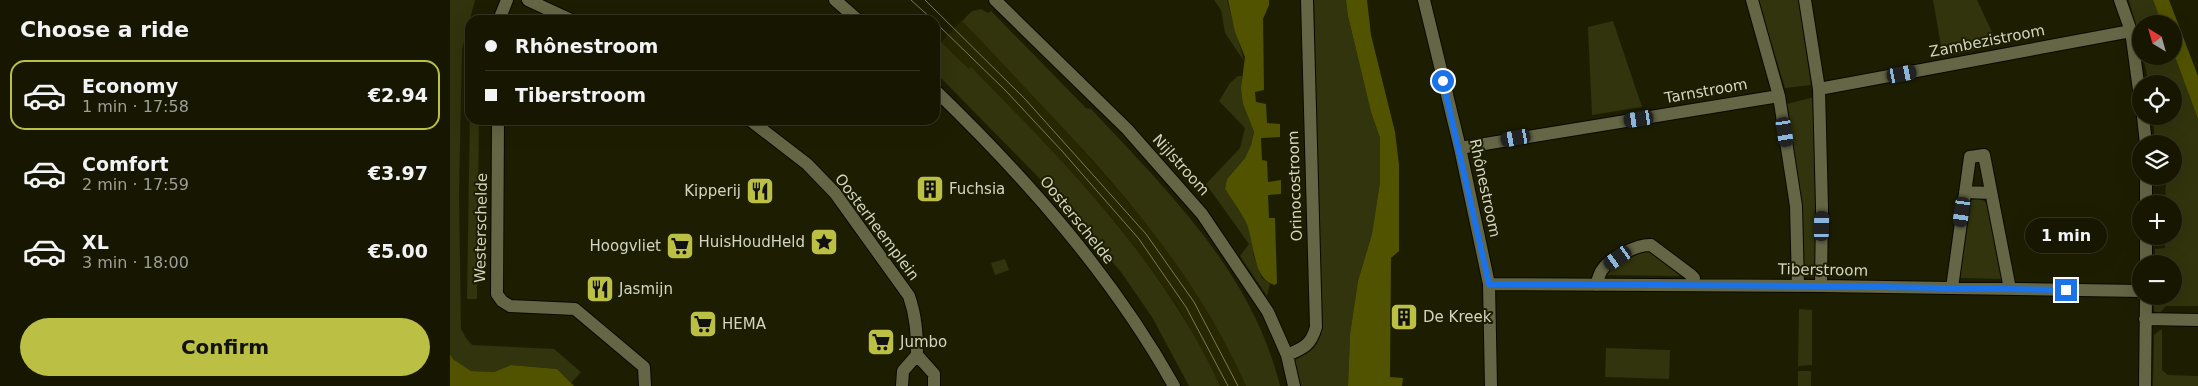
<!DOCTYPE html>
<html lang="en">
<head>
<meta charset="utf-8">
<style>
  :root { --surface:#161601; --page:#232310; --text:#f1f3f6; --muted:#9e9f99; --line:#353523; --accent:#bbc045 }
  body { margin:0; font-family:"DejaVu Sans",sans-serif; background:var(--page); color:var(--text); height:100vh; display:flex; flex-direction:column; font-size:19px; white-space:nowrap }
  * { box-sizing:border-box; margin:0 }
  p { font-size:16px; color:var(--muted) }
  .icon { flex:none; width:28px; height:28px; fill:none; stroke:currentColor; stroke-width:2; stroke-linecap:round; stroke-linejoin:round }
  .map { position:relative; flex:1; overflow:hidden }
  .details { display:flex; flex-direction:column; background:var(--surface); width:450px }
  .details>* { flex:none }
  .hud { position:absolute; left:15px; top:15px; width:475px; height:110px; border-radius:15px; box-shadow:0 5px 20px #0002,0 0 0 1px var(--line); display:grid; align-content:center; height:110px; padding:0 20px; background:var(--surface) }
  .needle { width:32px; rotate:323deg }
  .controls { position:absolute; left:1682px; top:15px; display:grid; gap:10px }
  .controls a { display:grid; place-items:center; width:50px; height:50px; border-radius:50%; background:var(--surface); box-shadow:0 5px 20px #0002,0 0 0 1px var(--line); font-size:25px }
  .end { position:absolute; width:22px; height:22px; margin:-11px; border:6px solid #1a73e8; background:#fff; box-shadow:0 0 0 2px #fff }
  .from { border-radius:50% }
  .bubble { position:absolute; height:35px; border-radius:18px; background:var(--surface); box-shadow:0 5px 20px #0002,0 0 0 1px var(--line); font-size:16px; font-weight:700; line-height:35px; text-align:center }
  .car { position:absolute; width:15px; height:30px; margin:-15px -8px; border-radius:6px; box-shadow:0 0 4px 1px #0007; background:linear-gradient(#222 24%,#8ab4d8 0 40%,#222 0 76%,#8ab4d8 0 86%,#222 0) }
  .hud b { display:flex; align-items:center; gap:18px; height:48px; font-size:19px }
  .hud b+b { border-top:1px solid var(--line) }
  .hud i { width:12px; height:12px; background:var(--text) }
  ul { padding:0; list-style:none }
  li { display:flex; align-items:center; gap:15px; height:70px; margin:0 10px 8px; padding:0 10px; border:2px solid transparent; border-radius:15px }
  li div { flex:1 }
  li b { display:block; font-size:19px }
  li em { font-style:normal; font-weight:700 }
  li.active { border-color:var(--accent) }
  li>.icon { width:45px; height:45px; stroke-width:1.5 }
  h2 { padding:0 20px; font-size:22px; line-height:60px }
  .primary-button { display:flex; gap:10px; margin-top:auto; padding:10px 20px }
  .primary-button a { flex:1; height:58px; border-radius:30px; background:var(--accent); color:#111; font-size:20px; font-weight:700; line-height:58px; text-align:center }
  main { display:flex; flex:1; min-height:0 }
  .map>svg:first-child { display:block }
  .built { fill:#272800 }
  .green { fill:#32340d }
  .water { fill:#515300 }
  .lines { fill:none; stroke-linecap:round; stroke-linejoin:round }
  .street-casing { stroke:#080800; stroke-width:14 }
  .street { stroke:#646645; stroke-width:12 }
  .tram { stroke:#787962; stroke-width:1 }
  .route { stroke:#1a73e8; stroke-width:6 }
  .labels { text-anchor:middle; dominant-baseline:central; stroke-width:4; stroke-linejoin:round; paint-order:stroke }
  .street-label { font-size:15px; fill:#d3d5c3; stroke:#1d1e01 }
  .poi-label { font-size:15px; fill:#d3d5c3; stroke:#1d1e01; text-anchor:start }
</style>
</head>
<body>
<main>
<section class="details">
<h2>Choose a ride</h2>
<ul>
<li class="active"><svg class="icon" aria-label="car" viewBox="0 0 24 24"><path d="M5 17H2v-5l4-1 3-4h7l3 4 3 1v5h-3M9 17h6M6 11h13"/><circle cx="7" cy="17" r="2"/><circle cx="17" cy="17" r="2"/></svg><div><b>Economy</b><p>1 min · 17:58</p></div><em>€2.94</em></li>
<li><svg class="icon" aria-label="car" viewBox="0 0 24 24"><path d="M5 17H2v-5l4-1 3-4h7l3 4 3 1v5h-3M9 17h6M6 11h13"/><circle cx="7" cy="17" r="2"/><circle cx="17" cy="17" r="2"/></svg><div><b>Comfort</b><p>2 min · 17:59</p></div><em>€3.97</em></li>
<li><svg class="icon" aria-label="car" viewBox="0 0 24 24"><path d="M5 17H2v-5l4-1 3-4h7l3 4 3 1v5h-3M9 17h6M6 11h13"/><circle cx="7" cy="17" r="2"/><circle cx="17" cy="17" r="2"/></svg><div><b>XL</b><p>3 min · 18:00</p></div><em>€5.00</em></li>
</ul>
<div class="primary-button"><a>Confirm</a></div>
</section>
<div class="map">
<svg width="1748" height="386" viewBox="0 0 1748 386">
  <rect width="100%" height="100%" fill="#1d1e01"/>
  <path class="built" d="M 512,20 L 624,140 L 702,230 L 751,299 L 782,355 L 796,386 L 770,386 L 730,310 L 703,271 L 664,220 L 562,109 L 521,68 L 519,69 L 491,42 Z"/>
  <path class="green" d="M 0,0 L 25,0 L 12,49 L 9,192 L 11,329 L 16,338 L 22,345 L 104,349 L 131,372 L 121,383 L 107,369 L 61,365 L 44,372 L 21,371 L 3,359 L 0,354 Z
    M 764,0 L 777,0 L 794,61 L 775,33 L 771,10 Z
    M 864,0 L 896,0 L 898,16 L 921,112 L 930,138 L 930,182 L 922,234 L 908,281 L 900,334 L 898,386 L 850,386 L 845,360 C 860,352 868,348 871,331 Z
    M 1308,0 L 1349,0 L 1361,85 L 1335,88 Z
    M 1483,0 L 1527,0 L 1548,45 L 1493,57 Z
    M 1679,0 L 1703,0 L 1712,24 L 1691,24 L 1691,45 Z
    M 531,9 L 538,13 L 541,11 L 636,108 L 641,109 C 717,190 803,274 830,386 L 796,386 C 749,279 674,192 594,108 C 566,78 540,50 512,21 L 522,11 Z
    M 1163,21 L 1192,107 L 1142,115 L 1138,27 Z
    M 491,42 L 519,69 L 521,67 C 615,163 713,261 770,386 L 739,386 L 702,317 L 671,272 L 600,189 L 485,72 L 485,48 Z
    M 1724,54 L 1748,119 L 1748,306 L 1716,306 L 1709,314 L 1704,311 L 1704,296 L 1724,296 L 1724,264 L 1705,264 L 1705,249 L 1715,248 L 1715,236 L 1724,236 L 1724,204 L 1715,204 L 1716,176 L 1724,176 L 1724,144 L 1705,144 L 1703,116 L 1724,116 L 1724,84 L 1699,84 L 1693,56 L 1724,56 Z
    M 788,76 L 792,76 L 793,104 L 804,132 L 801,145 L 795,158 L 777,179 L 775,189 L 796,221 L 804,243 L 803,254 L 812,278 L 820,284 L 817,296 L 790,256 L 799,244 L 756,184 L 790,148 L 795,128 L 769,101 L 780,83 Z
    M 1364,97 L 1368,206 L 1364,277 L 1354,276 L 1351,202 L 1337,104 Z
    M 20,112 L 20,120 L 29,120 L 27,299 L 17,299 Z
    M 1524,199 L 1531,199 L 1537,203 L 1552,279 L 1509,278 L 1519,202 Z
    M 1187,251 L 1200,251 L 1231,274 L 1229,276 L 1156,275 L 1159,271 Z
    M 555,259 L 559,270 L 545,275 L 541,263 Z
    M 1349,309 L 1362,310 L 1362,365 L 1348,366 Z
    M 1710,330 L 1712,330 L 1712,370 L 1718,375 L 1748,376 L 1748,386 L 1703,386 L 1704,335 Z
    M 1156,348 L 1220,350 L 1219,379 L 1155,377 Z
    M 1348,371 L 1361,371 L 1361,386 L 1348,386 Z"/>
  <path class="water" d="M 778,0 L 819,0 L 819,5 L 813,19 L 814,90 L 805,92 L 806,102 L 816,104 L 817,123 L 830,124 L 830,137 L 811,138 L 812,160 L 817,161 L 818,182 L 831,180 L 831,194 L 818,195 L 819,218 L 825,218 L 827,283 L 825,285 C 802,280 805,242 796,222 C 790,211 782,200 775,189 L 777,179 L 795,158 L 801,145 L 804,132 L 793,104 L 791,88 L 795,57 L 785,32 Z
    M 896,0 L 917,0 L 921,35 L 945,132 L 949,165 L 949,251 L 941,258 L 940,377 L 953,378 L 952,386 L 898,386 L 900,334 L 908,281 L 922,234 L 930,182 L 930,138 L 921,112 L 898,16 Z
    M 1703,0 L 1719,0 L 1748,76 L 1748,119 L 1724,54 L 1724,24 L 1712,24 Z
    M 0,354 L 3,359 L 21,371 L 44,372 L 61,365 L 107,369 L 124,386 L 0,386 Z"/>
  <g class="lines">
    <g class="street-casing">
      <path id="street" d="M 78,0 L 121,20
        M 385,0 L 408,20
        M 545,0 L 677,129 L 752,214 L 818,312 L 837,355 L 844,386
        M 974,0 L 1010,148 L 1039,284 L 1041,386
        M 1302,0 L 1329,96 L 1346,206 L 1348,286
        M 1355,0 L 1369,89 L 1372,207 L 1371,286
        M 1670,0 L 1681,31 L 1691,105
        M 49,20 L 57,0
        M 1369,89 L 1681,31
        M 485,90 C 576,178 662,275 724,386
        M 1693,116 L 1696,144
        M 48,120 L 47,294 L 52,301 L 60,306 L 125,309 L 194,367 L 195,386
        M 300,120 L 357,164 L 385,193 L 459,296 C 466,316 467,334 467,355 L 453,371 L 452,386
        M 1010,148 L 1329,96
        M 1515,192 L 1541,193
        M 1696,204 L 1696,176
        M 1696,264 L 1696,236
        M 1039,284 L 1371,286 L 1691,291
        M 1146,285 C 1148,280 1149,274 1152,270 C 1160,258 1188,244 1201,245 L 1241,275 L 1244,278 L 1243,285
        M 1502,288 L 1520,157 L 1534,155 L 1560,289
        M 1695,319 L 1748,320
        M 467,355 L 484,374 L 484,386
        M 837,355 C 854,348 861,345 866,327 L 857,0
        M 1695,386 L 1696,296"/>
    </g>
    <use href="#street" class="street"/>
    <path class="tram" d="M 461,0 L 483,20
      M 475,0 L 575,99 L 696,234 L 744,302 L 788,386
      M 485,22 L 556,91 L 612,151 L 689,239 L 736,307 L 778,386"/>
  </g>
  <g class="lines">
    <path class="route" d="M 993,81 L 1039,284 L 1371,286 L 1616,290"/>
  </g>
  <defs>
    <g id="building-square" transform="scale(1.4375)"><rect x="-9" y="-9" width="18" height="18" rx="4" fill="#bbc045" stroke="#1d1e01"/><path d="M-4-6H4V6H1V3H-1V6H-4ZM-2.5-4.3h1.7v1.8h-1.7ZM.8-4.3h1.7v1.8H.8ZM-2.5-1h1.7V.8h-1.7ZM.8-1h1.7V.8H.8Z" fill="#111"/></g>
    <g id="restaurant-square" transform="scale(1.4375)"><rect x="-9" y="-9" width="18" height="18" rx="4" fill="#bbc045" stroke="#1d1e01"/><path d="M-5-6h1v4h1v-4h1v4h1v-4h1v5L-1.5 .5V6h-2V.5L-5-1ZM5-6V6H3V1.5H1.5Q1.5-4 5-6Z" fill="#111"/></g>
    <g id="sight-square" transform="scale(1.4375)"><rect x="-9" y="-9" width="18" height="18" rx="4" fill="#bbc045" stroke="#1d1e01"/><path d="M0-6L1.8-2.2L6-1.7L2.9 1.2L3.7 5.4L0 3.3L-3.7 5.4L-2.9 1.2L-6-1.7L-1.8-2.2Z" fill="#111"/></g>
    <g id="supermarket-square" transform="scale(1.4375)"><rect x="-9" y="-9" width="18" height="18" rx="4" fill="#bbc045" stroke="#1d1e01"/><path d="M-6-5.5h2.5l.6 2H6L4.5 2H-2.5L-4.4-4H-6ZM-1.5 3.2a1.3 1.3 0 1 0 .1 0ZM3 3.2a1.3 1.3 0 1 0 .1 0Z" fill="#111"/></g>
  </defs>
  <g fill-rule="evenodd">
    <use href="#building-square" x="480" y="189"/>
    <use href="#restaurant-square" x="310" y="191"/>
    <use href="#sight-square" x="374" y="242"/>
    <use href="#supermarket-square" x="230" y="246"/>
    <use href="#restaurant-square" x="150" y="289"/>
    <use href="#building-square" x="954" y="317"/>
    <use href="#supermarket-square" x="253" y="324"/>
    <use href="#supermarket-square" x="431" y="342"/>
  </g>
  <g class="labels">
    <g class="street-label">
      <text transform="translate(1537 41) rotate(-11)">Zambezistroom</text>
      <text transform="translate(1256 91) rotate(-10)">Tarnstroom</text>
      <text transform="translate(731 165) rotate(48)">Nijlstroom</text>
      <text transform="translate(845 186) rotate(-92)">Orinocostroom</text>
      <text transform="translate(1035 188) rotate(78)">Rhônestroom</text>
      <text transform="translate(627 220) rotate(51)">Oosterschelde</text>
      <text transform="translate(427 227) rotate(53)">Oosterheemplein</text>
      <text transform="translate(31 228) rotate(-89)">Westerschelde</text>
      <text transform="translate(1373 270) rotate(1)">Tiberstroom</text>
    </g>
    <g class="poi-label">
      <text x="499" y="189">Fuchsia</text>
      <text x="291" y="191" text-anchor="end">Kipperij</text>
      <text x="355" y="242" text-anchor="end">HuisHoudHeld</text>
      <text x="211" y="246" text-anchor="end">Hoogvliet</text>
      <text x="169" y="289">Jasmijn</text>
      <text x="973" y="317">De Kreek</text>
      <text x="272" y="324">HEMA</text>
      <text x="450" y="342">Jumbo</text>
    </g>
  </g>
</svg>
<div class="controls">
<a><svg class="needle" viewBox="-14 -14 28 28"><path d="M0-13l5 13h-10z" fill="#e53935"/><path d="M0 13l5-13h-10z" fill="#9e9f99"/></svg></a>
<a><svg class="icon" aria-label="locate" viewBox="0 0 24 24"><circle cx="12" cy="12" r="6"/><path d="M12 2v4M12 18v4M2 12h4M18 12h4"/></svg></a>
<a><svg class="icon" aria-label="layers" viewBox="0 0 24 24"><path d="M12 4l9 5-9 5-9-5zM3 14l9 5 9-5"/></svg></a>
<a>+</a>
<a>−</a>
</div>
<i class="end from" style="left:993px;top:81px"></i>
<i class="end" style="left:1616px;top:290px"></i>
<div class="bubble" style="left:1575px;top:218px;width:82px">1 min</div>
<i class="car" style="left:1452px;top:74px;rotate:79deg"></i>
<i class="car" style="left:1189px;top:119px;rotate:261deg"></i>
<i class="car" style="left:1335px;top:132px;rotate:171deg"></i>
<i class="car" style="left:1066px;top:138px;rotate:260deg"></i>
<i class="car" style="left:1512px;top:212px;rotate:188deg"></i>
<i class="car" style="left:1372px;top:226px;rotate:1deg"></i>
<i class="car" style="left:1168px;top:258px;rotate:235deg"></i>
<div class="hud">
<b><i class="from"></i>Rhônestroom</b>
<b><i></i>Tiberstroom</b>
</div>
</div>
</main>
</body>
</html>
